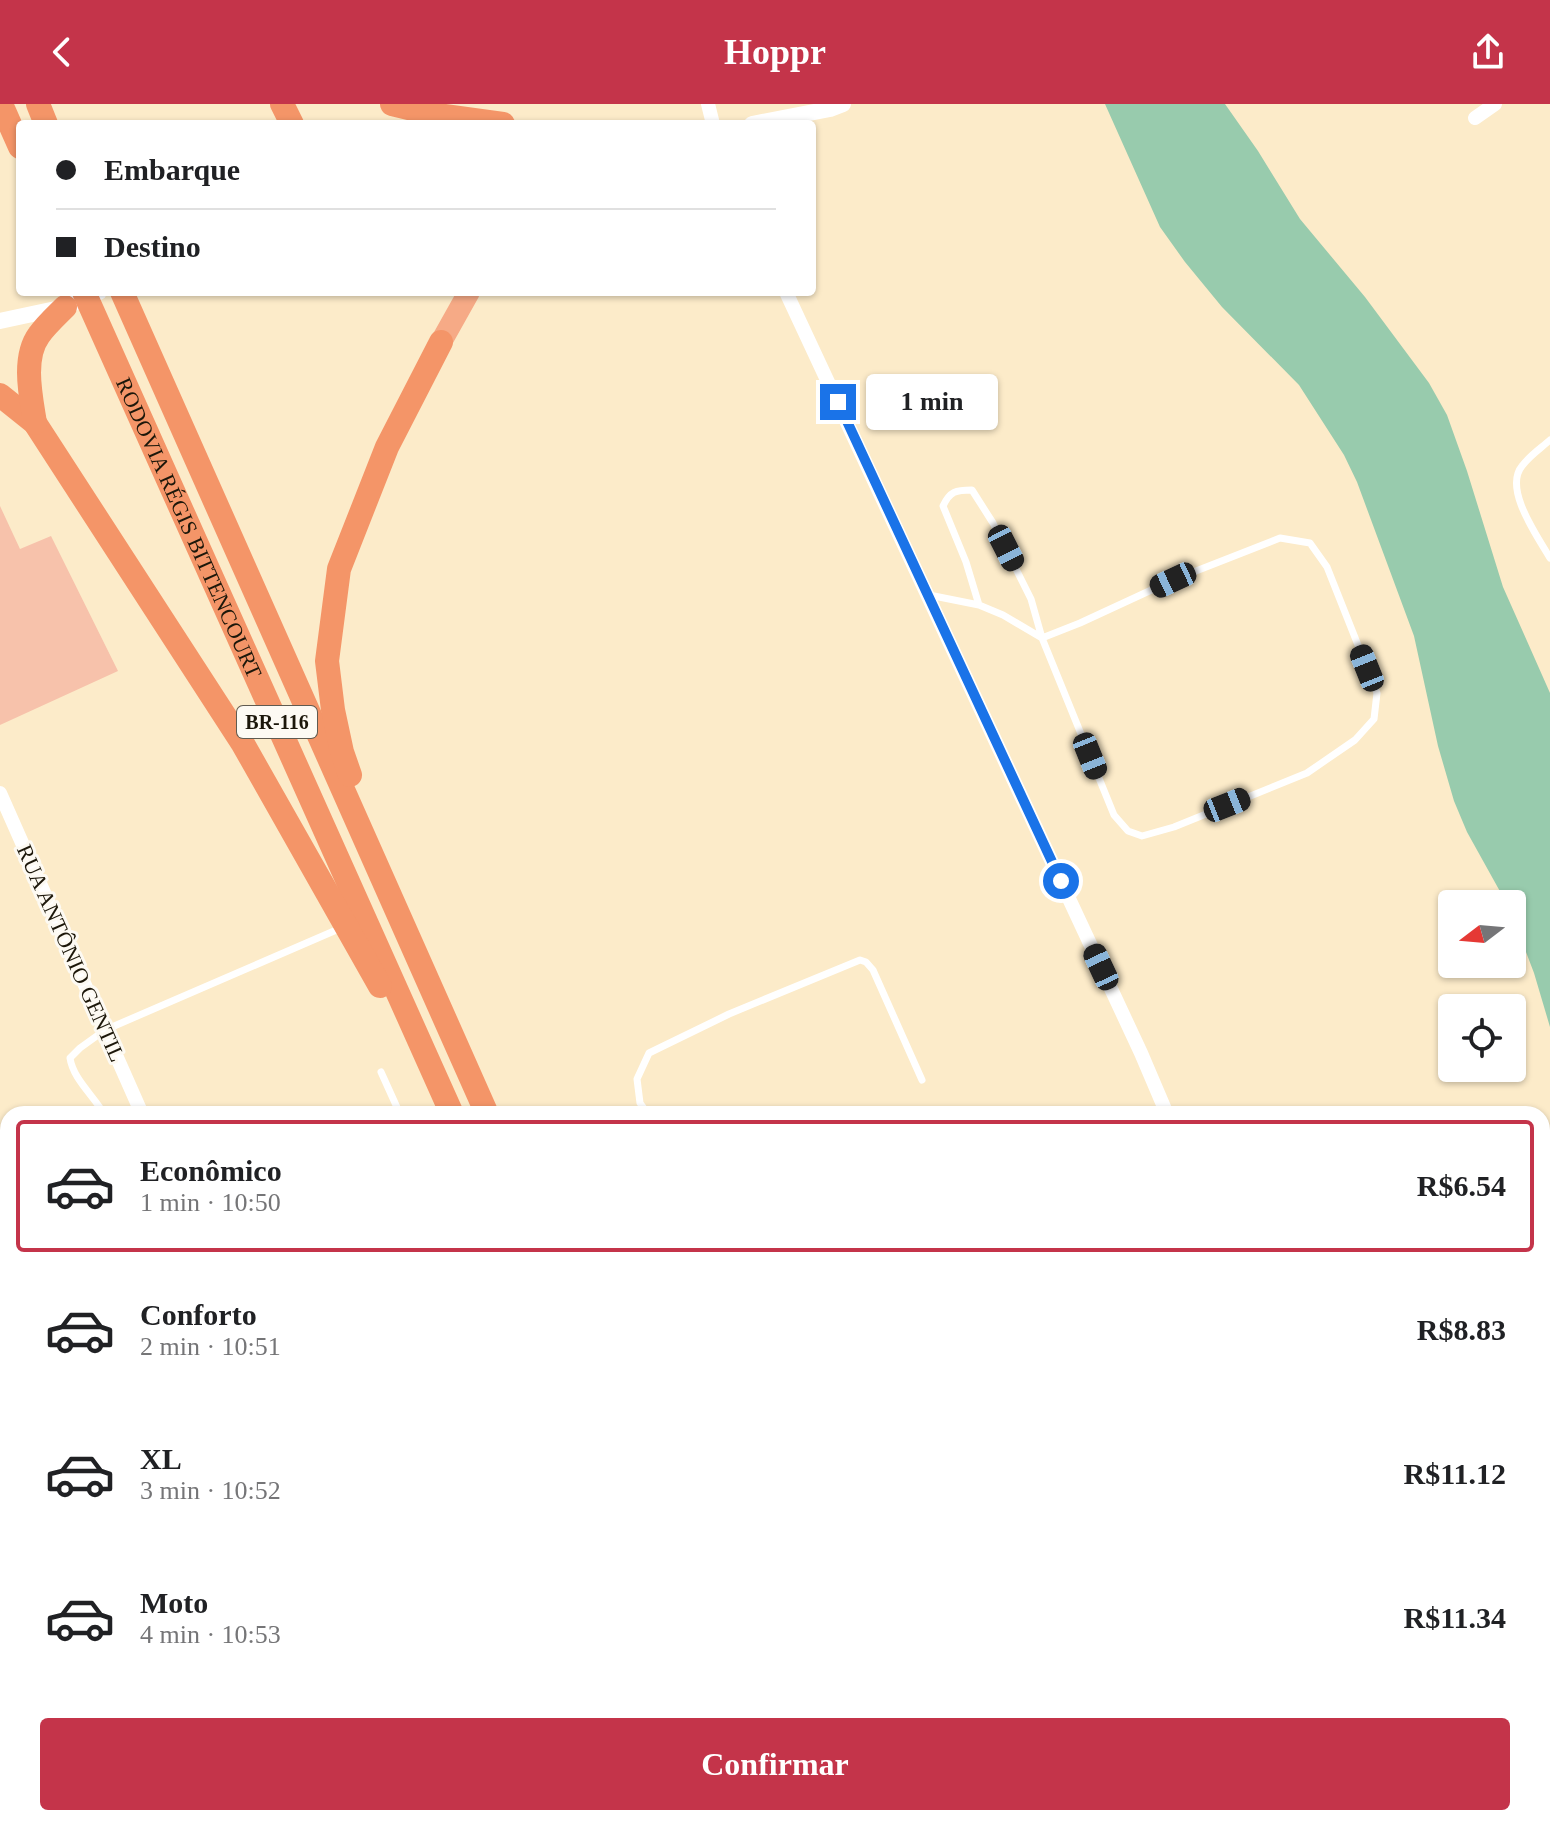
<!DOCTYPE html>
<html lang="pt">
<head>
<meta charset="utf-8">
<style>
  :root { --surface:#fff; --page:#f2f2f2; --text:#202124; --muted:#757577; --line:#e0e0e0; --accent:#c4344a }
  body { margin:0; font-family:"Times New Roman",serif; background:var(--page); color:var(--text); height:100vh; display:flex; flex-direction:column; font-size:30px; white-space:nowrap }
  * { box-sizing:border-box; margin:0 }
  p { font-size:26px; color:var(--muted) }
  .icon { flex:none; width:44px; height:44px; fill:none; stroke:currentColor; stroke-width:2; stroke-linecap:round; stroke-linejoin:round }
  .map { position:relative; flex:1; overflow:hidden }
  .sheet { position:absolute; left:0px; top:1002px; width:1550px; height:720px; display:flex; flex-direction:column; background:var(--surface); border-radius:24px 24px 0 0; box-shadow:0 2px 6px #0004 }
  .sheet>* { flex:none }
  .hud { position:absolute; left:16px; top:16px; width:800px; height:176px; border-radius:8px; box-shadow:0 2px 6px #0004; display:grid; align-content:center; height:176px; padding:0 40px; background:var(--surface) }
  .needle { width:52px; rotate:254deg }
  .fabs { position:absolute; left:1438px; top:786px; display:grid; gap:16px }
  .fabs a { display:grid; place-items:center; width:88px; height:88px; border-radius:8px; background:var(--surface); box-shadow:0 2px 6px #0004; font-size:40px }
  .end { position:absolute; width:36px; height:36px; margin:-18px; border:10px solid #1a73e8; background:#fff; box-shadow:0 0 0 4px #fff }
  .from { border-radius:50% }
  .bubble { position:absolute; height:56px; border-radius:8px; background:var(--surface); box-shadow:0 2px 6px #0004; font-size:26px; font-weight:600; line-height:56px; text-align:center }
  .car { position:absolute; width:24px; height:48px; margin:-24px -12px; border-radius:10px; box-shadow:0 0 6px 2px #0007; background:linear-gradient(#222 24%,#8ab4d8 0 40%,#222 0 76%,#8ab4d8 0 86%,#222 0) }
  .hud b { display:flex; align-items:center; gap:28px; height:76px; font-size:30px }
  .hud b+b { border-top:2px solid var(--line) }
  .hud i { width:20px; height:20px; background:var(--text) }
  ul { padding:14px 0 0; list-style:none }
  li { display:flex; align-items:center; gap:24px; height:132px; margin:0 16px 12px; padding:0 24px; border:4px solid transparent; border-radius:8px }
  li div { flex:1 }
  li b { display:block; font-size:30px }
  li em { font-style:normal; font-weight:600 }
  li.selected { border-color:var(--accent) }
  li>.icon { width:72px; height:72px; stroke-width:1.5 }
  .action { display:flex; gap:16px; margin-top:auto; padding:16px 40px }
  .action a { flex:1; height:92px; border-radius:8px; background:var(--accent); color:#fff; font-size:32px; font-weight:600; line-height:92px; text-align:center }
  header { display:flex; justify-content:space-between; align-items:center; height:104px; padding:0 40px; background:var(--accent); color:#fff; font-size:36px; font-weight:600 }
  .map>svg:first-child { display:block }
  .forest { fill:#98cbad }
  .building { fill:#f7c2ab }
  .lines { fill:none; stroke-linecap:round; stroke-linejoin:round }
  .service { stroke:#fff; stroke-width:7 }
  .minor { stroke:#fff; stroke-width:14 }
  .tertiary { stroke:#fff; stroke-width:16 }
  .trunk { stroke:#f6aa86; stroke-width:22 }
  .motorway { stroke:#f49568; stroke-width:24 }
  .route { stroke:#1a73e8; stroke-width:10 }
  .labels { text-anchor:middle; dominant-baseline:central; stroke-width:6; stroke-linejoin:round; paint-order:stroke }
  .shield { fill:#fdfaf3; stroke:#605b50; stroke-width:2 }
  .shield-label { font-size:20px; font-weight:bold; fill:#1c170a }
  .street-label { font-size:22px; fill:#1c170a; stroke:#fdfaf3 }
</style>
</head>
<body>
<header><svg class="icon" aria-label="back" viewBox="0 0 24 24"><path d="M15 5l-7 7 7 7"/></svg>Hoppr<svg class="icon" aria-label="share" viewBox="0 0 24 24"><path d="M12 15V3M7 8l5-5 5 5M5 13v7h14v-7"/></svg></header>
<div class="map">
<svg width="1550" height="1722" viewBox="0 0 1550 1722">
  <rect width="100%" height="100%" fill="#fcebc9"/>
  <path class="forest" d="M 1105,0 L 1225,0 L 1258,47 L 1300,115 L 1365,193 L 1429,279 L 1447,311 L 1467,367 L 1503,483 L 1550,589 L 1550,923 L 1534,869 L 1512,811 L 1512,800 L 1507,800 L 1467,728 L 1454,697 L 1438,642 L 1414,532 L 1357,378 L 1344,351 L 1299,281 L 1222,203 L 1185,158 L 1160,123 Z
    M 1550,1168 L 1550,1722 L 1374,1722 L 1381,1714 L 1542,1714 L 1542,1187 Z
    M 0,1300 L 8,1308 L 8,1474 L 0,1481 Z
    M 76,1714 L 343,1714 L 345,1722 L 81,1722 Z"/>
  <path class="building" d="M 0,402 L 20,445 L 51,432 L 118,567 L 0,621 Z"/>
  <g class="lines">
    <path class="service" d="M 1550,336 C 1541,344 1529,352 1522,362 C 1503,385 1538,433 1550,454
      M 929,491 L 979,501 L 1003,511 L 1042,534
      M 979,501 L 966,458 L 943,402 C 950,387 956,386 972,386 L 993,419 L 1031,495 L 1042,534 L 1114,711 L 1128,727 L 1142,732 L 1174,723 L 1307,669 L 1355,636 L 1374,615 L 1377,589 L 1327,463 L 1310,439 L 1280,434 L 1173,476 L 1080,519 L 1042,534
      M 381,968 L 400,1010
      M 104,1010 C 94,992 73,975 70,954 L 80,944 L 105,926 L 341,824
      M 648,1010 L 640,999 L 637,975 L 649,949 L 729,910 L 860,856 L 866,858 L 873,866 L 922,976
      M 710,1714 L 714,1722
      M 733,1714 L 736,1722
      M 870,1714 L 873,1722
      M 922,1714 L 925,1722"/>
    <path class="minor" d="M 708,0 L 713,20
      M 1475,14 L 1495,0
      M 786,188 L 1141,949 L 1167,1010
      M 0,689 L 142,1010
      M 0,1659 L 8,1657
      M 300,1714 L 303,1722
      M 452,1714 L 456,1722"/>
    <path class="tertiary" d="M 752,20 L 830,5 L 843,0
      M 0,217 L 65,203 L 99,188"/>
    <path class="trunk" d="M 441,238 L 469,188"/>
    <g class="motorway">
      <path d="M 1,0 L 20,43"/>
      <path d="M 38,0 L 46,20"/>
      <path d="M 282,0 L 292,20"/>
      <path d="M 392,0 L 438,11 L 503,20"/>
      <path id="s1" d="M 84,188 L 452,1010"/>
      <path d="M 122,188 L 487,1010"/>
      <path d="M 0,291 L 35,319 L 243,640 L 380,882"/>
      <path d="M 35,319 C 31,293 22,254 39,231 C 46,221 56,212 65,203"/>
      <path d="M 350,671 L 342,648 L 333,606 L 327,557 L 339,465 L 387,343 L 441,238"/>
      <path d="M 758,1714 L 762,1722"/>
      <path d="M 799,1714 L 803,1722"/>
    </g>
  </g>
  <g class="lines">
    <path class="route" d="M 838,298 L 1061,777"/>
  </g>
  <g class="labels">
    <rect class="shield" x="237" y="602" width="80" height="32" rx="6"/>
    <g class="shield-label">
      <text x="277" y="618">BR-116</text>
    </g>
    <g class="street-label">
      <text stroke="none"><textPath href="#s1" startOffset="258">RODOVIA RÉGIS BITTENCOURT</textPath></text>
      <text transform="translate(71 849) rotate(66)">RUA ANTÔNIO GENTIL</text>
    </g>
  </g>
</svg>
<div class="fabs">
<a><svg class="needle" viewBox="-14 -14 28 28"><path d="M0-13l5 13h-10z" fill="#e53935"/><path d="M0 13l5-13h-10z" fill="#757577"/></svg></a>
<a><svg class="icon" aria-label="locate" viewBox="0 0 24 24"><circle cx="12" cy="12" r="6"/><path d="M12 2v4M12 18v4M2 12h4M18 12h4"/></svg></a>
</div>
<i class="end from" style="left:1061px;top:777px"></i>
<i class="end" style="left:838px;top:298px"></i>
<div class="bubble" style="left:866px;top:270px;width:132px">1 min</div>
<i class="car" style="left:1006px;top:444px;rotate:153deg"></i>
<i class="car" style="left:1173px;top:476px;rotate:245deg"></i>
<i class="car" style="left:1367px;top:564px;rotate:338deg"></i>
<i class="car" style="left:1090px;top:652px;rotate:158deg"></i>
<i class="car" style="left:1227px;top:701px;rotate:68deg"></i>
<i class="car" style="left:1101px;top:863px;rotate:335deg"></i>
<div class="hud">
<b><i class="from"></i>Embarque</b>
<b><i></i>Destino</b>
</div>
<section class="sheet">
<ul>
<li class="selected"><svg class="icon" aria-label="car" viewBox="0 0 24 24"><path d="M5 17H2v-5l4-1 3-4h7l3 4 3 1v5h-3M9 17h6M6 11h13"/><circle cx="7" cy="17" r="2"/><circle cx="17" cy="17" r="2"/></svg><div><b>Econômico</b><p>1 min · 10:50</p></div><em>R$6.54</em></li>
<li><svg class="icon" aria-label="car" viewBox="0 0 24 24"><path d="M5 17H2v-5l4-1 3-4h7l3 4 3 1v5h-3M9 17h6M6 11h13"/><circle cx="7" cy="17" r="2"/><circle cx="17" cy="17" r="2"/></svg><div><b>Conforto</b><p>2 min · 10:51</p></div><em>R$8.83</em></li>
<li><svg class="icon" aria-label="car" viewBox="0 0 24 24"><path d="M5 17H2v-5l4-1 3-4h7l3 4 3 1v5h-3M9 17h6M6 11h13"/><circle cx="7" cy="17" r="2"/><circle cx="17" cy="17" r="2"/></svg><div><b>XL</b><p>3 min · 10:52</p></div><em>R$11.12</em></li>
<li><svg class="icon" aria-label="car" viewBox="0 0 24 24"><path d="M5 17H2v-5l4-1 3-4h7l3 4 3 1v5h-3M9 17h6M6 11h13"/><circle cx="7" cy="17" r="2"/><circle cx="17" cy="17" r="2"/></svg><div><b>Moto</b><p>4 min · 10:53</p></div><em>R$11.34</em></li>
</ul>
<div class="action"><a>Confirmar</a></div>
</section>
</div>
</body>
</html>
